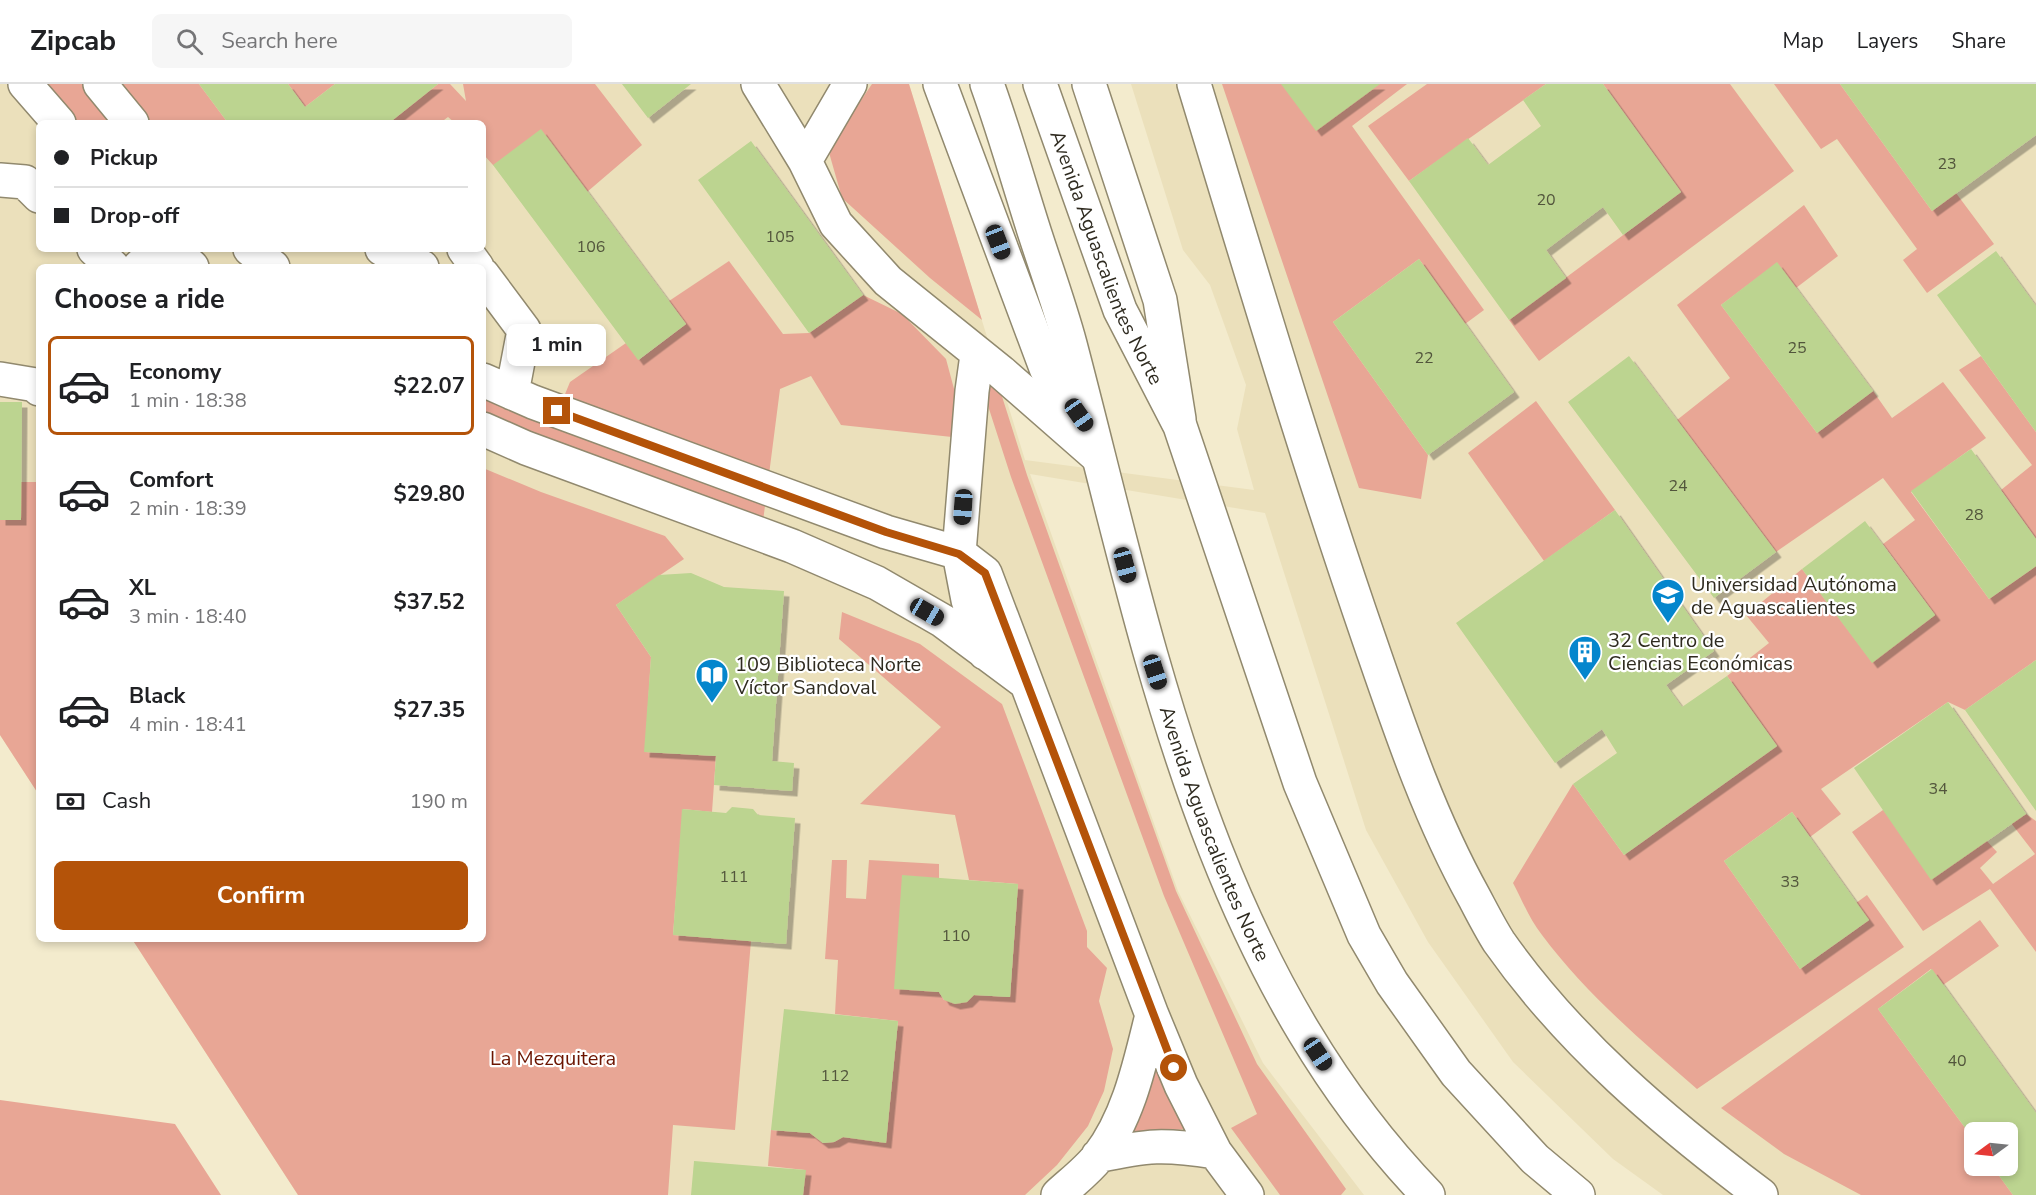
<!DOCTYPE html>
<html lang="en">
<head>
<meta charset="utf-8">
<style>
  :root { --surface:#fff; --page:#f6f6f6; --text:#202124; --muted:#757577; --line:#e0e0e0; --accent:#b45309 }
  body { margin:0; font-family:"Nunito Sans",sans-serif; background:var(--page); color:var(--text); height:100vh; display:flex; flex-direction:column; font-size:22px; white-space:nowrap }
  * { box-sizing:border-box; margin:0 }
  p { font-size:20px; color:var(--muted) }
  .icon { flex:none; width:33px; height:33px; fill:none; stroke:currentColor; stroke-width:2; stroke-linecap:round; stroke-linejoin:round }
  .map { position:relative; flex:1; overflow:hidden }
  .side { position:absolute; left:36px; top:180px; width:450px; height:678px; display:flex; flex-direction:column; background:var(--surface); border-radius:9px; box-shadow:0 3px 9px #0003 }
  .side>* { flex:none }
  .guide { position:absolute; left:36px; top:36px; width:450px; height:132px; border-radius:9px; box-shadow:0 3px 9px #0003; display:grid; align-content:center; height:132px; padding:0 18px; background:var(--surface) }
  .needle { width:39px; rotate:255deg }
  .buttons { position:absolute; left:1964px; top:1038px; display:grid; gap:12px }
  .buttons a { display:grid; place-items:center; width:54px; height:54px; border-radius:9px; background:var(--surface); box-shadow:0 3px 9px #0003; font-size:30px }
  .end { position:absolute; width:27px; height:27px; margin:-14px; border:8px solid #b45309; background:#fff; box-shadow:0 0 0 3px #fff }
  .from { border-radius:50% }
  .bubble { position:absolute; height:42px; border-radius:9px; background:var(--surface); box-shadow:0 3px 9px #0003; font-size:20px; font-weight:700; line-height:42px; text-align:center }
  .car { position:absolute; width:18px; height:36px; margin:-18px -9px; border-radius:8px; box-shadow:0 0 4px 2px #0007; background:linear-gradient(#222 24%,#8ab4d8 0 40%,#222 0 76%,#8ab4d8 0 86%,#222 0) }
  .guide b { display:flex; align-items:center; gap:21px; height:57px; font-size:22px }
  .guide b+b { border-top:2px solid var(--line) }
  .guide i { width:15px; height:15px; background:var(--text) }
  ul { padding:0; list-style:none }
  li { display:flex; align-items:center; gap:18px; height:99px; margin:0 12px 9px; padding:0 6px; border:3px solid transparent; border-radius:9px }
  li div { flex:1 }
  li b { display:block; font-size:22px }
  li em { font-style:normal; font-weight:700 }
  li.selected { border-color:var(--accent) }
  li>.icon { width:54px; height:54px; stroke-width:1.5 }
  h2 { padding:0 18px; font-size:27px; line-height:72px }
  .pay { display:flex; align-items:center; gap:15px; height:66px; padding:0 18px; font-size:22px }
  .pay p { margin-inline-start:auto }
  .primary-button { display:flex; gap:12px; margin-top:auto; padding:12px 18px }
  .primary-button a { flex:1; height:69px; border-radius:9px; background:var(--accent); color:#fff; font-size:24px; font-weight:700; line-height:69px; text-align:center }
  header { display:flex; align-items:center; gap:36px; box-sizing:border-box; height:84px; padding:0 30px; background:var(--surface); border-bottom:2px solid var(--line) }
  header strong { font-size:28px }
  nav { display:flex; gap:33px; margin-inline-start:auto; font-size:21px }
  .search { width:420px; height:54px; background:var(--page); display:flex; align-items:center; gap:15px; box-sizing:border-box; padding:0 21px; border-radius:9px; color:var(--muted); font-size:22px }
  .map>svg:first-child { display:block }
  .built { fill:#ebe0bb; fill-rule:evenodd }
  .green { fill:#e8a695 }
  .building { fill:#bcd490; filter:url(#shadow) }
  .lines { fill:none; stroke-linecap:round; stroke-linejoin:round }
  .minor-casing { stroke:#91896e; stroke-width:36 }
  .major-casing { stroke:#91896e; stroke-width:36 }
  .minor { stroke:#fff; stroke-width:33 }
  .major { stroke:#fff; stroke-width:33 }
  .route { stroke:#b45309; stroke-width:8 }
  .labels { text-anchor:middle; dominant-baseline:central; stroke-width:4.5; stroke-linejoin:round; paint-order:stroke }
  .number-label { font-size:16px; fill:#52553c }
  .street-label { font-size:20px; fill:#2f2b20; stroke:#fff }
  .poi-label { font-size:20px; fill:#2f2b20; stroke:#fff; text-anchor:start }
  .park-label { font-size:20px; fill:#6b1400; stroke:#fff }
</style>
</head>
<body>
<header>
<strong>Zipcab</strong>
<div class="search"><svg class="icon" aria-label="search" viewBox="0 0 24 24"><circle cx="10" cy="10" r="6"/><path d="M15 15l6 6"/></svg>Search here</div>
<nav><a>Map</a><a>Layers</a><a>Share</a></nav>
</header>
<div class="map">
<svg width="2036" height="1111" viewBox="0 0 2036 1111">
  <defs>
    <filter id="shadow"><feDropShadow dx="5.5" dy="5.5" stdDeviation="0" flood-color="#0004"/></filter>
  </defs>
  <rect width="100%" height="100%" fill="#f3ebcd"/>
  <path class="built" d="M 0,0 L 909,0 L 1025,376 L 1254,406 L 1237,345 L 1246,301 L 1210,201 L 1183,166 L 1131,0 L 2036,0 L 2036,1111 L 1663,1111 L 1613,1075 L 1513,978 L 1428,858 L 1366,746 L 1265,429 L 1030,390 L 1178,807 L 1263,979 L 1364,1111 L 298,1111 L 132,855 L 483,855 L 483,183 L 39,183 L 39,711 L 0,651 ZM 39,39 L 483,39 L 483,165 L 39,165 ZM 1974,1048 L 2007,1048 L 2007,1082 L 1974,1082 Z"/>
  <path class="green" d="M 28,0 L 199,0 L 228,39 L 62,39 Z
    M 288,0 L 335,0 L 305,23 Z
    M 438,0 L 450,0 L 466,17 L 463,0 L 595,0 L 642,61 L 587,108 L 493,81 L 483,70 L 483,39 L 455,39 L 448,33 L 440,39 L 389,39 Z
    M 872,0 L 909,0 L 982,236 L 930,194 L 842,114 L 828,65 Z
    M 1222,0 L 1407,0 L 1352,42 L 1484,226 L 1465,240 L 1419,175 L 1333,238 L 1428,371 L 1421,415 L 1359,404 Z
    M 1427,0 L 1546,0 L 1409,97 L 1368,42 Z
    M 1603,0 L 1730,0 L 1794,87 L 1539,277 L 1509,236 L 1681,108 Z
    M 1774,0 L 1840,0 L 1932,127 L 1956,109 L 1994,160 L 1927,209 L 1903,176 L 1917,165 L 1837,55 L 1821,65 Z
    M 1804,121 L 1838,172 L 1796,204 L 1777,179 L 1721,221 L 1817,349 L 1873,307 L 1892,334 L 1943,298 L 1986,354 L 1911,408 L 1989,515 L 2036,482 L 2036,576 L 1965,626 L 1948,618 L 1821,705 L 1841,730 L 1810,753 L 1792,728 L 1724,777 L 1800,885 L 1869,836 L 1856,819 L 1867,811 L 1904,863 L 1697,1005 C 1642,957 1586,910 1542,851 C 1530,836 1522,816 1513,799 L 1573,700 L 1624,771 L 1777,662 L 1727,592 L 1769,559 L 1746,531 L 1802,485 L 1872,578 L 1935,531 L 1883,460 L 1915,436 L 1883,394 L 1776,468 L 1677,336 L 1730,294 L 1677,221 Z
    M 729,177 L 783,250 L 809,249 L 863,211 L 902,230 L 946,275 L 957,316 L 952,353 L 841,341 L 811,292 L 780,305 L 762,445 L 483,336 L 483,305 L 556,332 L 570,298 L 626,259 L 639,276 L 686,240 L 669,217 Z
    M 1981,272 L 2036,348 L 2036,455 L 2001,406 L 2032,381 L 1959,286 Z
    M 980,297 L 999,303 L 1027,391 L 1176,807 L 1257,980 L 1346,1105 L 1341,1111 L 1280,1111 L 1231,1044 L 1257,1030 L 1164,812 L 1011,393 Z
    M 1536,317 L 1615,426 L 1544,477 L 1468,369 Z
    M 483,384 L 541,408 L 665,452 L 684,475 L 616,521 L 651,573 L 645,668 L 716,672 L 712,728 L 683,725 L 673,851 L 751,857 L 735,1046 L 673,1041 L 668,1111 L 298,1111 L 132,855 L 483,855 Z
    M 21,398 L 39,398 L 39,711 L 0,651 L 0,436 L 21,436 Z
    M 842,528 L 920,560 L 1002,620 L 1087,847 L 1087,863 L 1107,884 L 1099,917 L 1113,965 L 1104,1007 L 1088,1042 L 1057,1081 L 1025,1111 L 803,1111 L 805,1086 L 768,1082 L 771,1046 L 810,1049 L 823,1059 L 834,1058 L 843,1053 L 886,1058 L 898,937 L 835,930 L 838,876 L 825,875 L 832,776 L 847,776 L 846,814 L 866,815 L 869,776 L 939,780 L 939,794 L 895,904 L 939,908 L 944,916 L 974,911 L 1010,913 L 1018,800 L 969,796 L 955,731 L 860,720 L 941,643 L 839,555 Z
    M 1883,726 L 1986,756 L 1997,768 L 1980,784 L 1993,800 L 2035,770 L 2011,739 L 2026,730 L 2036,737 L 2036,868 L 1990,805 L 1923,847 L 1852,748 Z
    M 1980,836 L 1999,862 L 1943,901 L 1931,885 L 1878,925 L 1974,1056 L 1974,1082 L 1992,1082 L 2013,1111 L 1861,1111 L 1784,1070 L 1721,1024 Z
    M 1155,984 L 1188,1045 L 1131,1049 Z
    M 0,1016 L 175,1040 L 221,1111 L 0,1111 Z"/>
  <path class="building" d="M 199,0 L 288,0 L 305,23 L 335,0 L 438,0 L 389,39 L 228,39 Z
    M 622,0 L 691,0 L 648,34 Z
    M 1281,0 L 1380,0 L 1316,47 Z
    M 1546,0 L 1603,0 L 1681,108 L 1623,151 L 1603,123 L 1546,166 L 1566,194 L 1509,236 L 1409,97 L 1468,54 L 1488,81 L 1541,42 L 1523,16 Z
    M 1840,0 L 2036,0 L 2036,51 L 1932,127 Z
    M 541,45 L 686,240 L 638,276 L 493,81 Z
    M 751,57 L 863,211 L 809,249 L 698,96 Z
    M 1996,167 L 2036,222 L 2036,348 L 1937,211 Z
    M 1419,175 L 1514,308 L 1428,371 L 1333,238 Z
    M 1777,178 L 1873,307 L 1817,349 L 1721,221 Z
    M 1629,272 L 1776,468 L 1714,514 L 1568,318 Z
    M 0,318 L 22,318 L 21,436 L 0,436 Z
    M 1971,365 L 2036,455 L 2036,482 L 1989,515 L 1911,407 Z
    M 1615,426 L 1714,567 L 1666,601 L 1682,623 L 1727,592 L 1777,662 L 1624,771 L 1573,700 L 1617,669 L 1602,645 L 1555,679 L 1456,539 Z
    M 1865,437 L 1935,531 L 1872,579 L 1802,485 Z
    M 691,489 L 724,503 L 784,507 L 772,677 L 794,679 L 792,707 L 714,701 L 716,672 L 644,668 L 651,573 L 616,521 L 659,491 Z
    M 2036,576 L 2036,727 L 1965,626 Z
    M 1948,618 L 2026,730 L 1931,796 L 1854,684 Z
    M 732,723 L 753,725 L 758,731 L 795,734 L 786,860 L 673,851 L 682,725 L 726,729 Z
    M 1792,728 L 1869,836 L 1800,885 L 1724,777 Z
    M 902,791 L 1018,800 L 1010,913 L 974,911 L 967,918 L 955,920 L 944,916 L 939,908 L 894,905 Z
    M 1932,885 L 2036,1029 L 2036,1111 L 2013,1111 L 1992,1082 L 2007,1082 L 2007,1048 L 1974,1048 L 1974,1056 L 1878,925 Z
    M 784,925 L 898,937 L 886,1059 L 843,1053 L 834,1058 L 823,1059 L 810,1049 L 771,1046 Z
    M 694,1077 L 806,1086 L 803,1111 L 691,1111 Z"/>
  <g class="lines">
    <g class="minor-casing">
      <path id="minor" d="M 25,0 L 59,39
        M 100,0 L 132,39
        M 758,0 L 805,77
        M 850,0 L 805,77 L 836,140 L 888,197 L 1001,288 L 1097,372
        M 940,0 L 1046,284 L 1090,347
        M 1089,0 L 1160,216 L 1179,335
        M 1194,0 C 1251,187 1306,373 1370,558 C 1400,645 1429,732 1474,813 C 1482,828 1490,844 1499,858 C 1570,959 1664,1038 1761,1111
        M 0,96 L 25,98 L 39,112
        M 94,165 L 113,183
        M 172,165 L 192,183
        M 250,165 L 273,183
        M 382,165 L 422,183
        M 464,165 L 477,183
        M 139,183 L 158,165
        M 483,191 L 524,246 L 512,309
        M 977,271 L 972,307 L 959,469 L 968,516 L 985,569
        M 0,295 L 36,301 L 39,305
        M 483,296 L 533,318 L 886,448 L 959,469 L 985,489 L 1152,931 L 1181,1001 L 1215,1068 L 1247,1111
        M 483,345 L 526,364 L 792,462 L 877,499 L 943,537 L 1025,598
        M 1098,1072 C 1148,1061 1164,1060 1215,1068
        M 1058,1111 C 1071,1099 1087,1087 1098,1073 C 1129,1033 1140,979 1152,931"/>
    </g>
    <g class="major-casing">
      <g id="major">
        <path id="s1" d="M 987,0 C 1005,50 1019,100 1035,150 C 1047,187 1060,223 1070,260 C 1148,557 1206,881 1428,1111"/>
        <path id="s2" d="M 1040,0 L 1120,226 L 1180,342 L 1300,699 L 1364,851 L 1392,899 L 1456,989 L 1535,1075 L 1578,1111"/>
      </g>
    </g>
    <use href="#minor" class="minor"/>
    <use href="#major" class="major"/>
  </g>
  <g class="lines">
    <path class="route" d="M 557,327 L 886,448 L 959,470 L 985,489 L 1174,984"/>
  </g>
  <defs>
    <g id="university-pin" transform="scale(1.725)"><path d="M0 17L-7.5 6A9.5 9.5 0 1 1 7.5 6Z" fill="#0486cd" stroke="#fff"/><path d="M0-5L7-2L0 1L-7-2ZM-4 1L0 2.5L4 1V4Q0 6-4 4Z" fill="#fff"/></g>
    <g id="building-pin" transform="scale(1.725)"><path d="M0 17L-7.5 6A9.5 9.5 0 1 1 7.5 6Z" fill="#0486cd" stroke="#fff"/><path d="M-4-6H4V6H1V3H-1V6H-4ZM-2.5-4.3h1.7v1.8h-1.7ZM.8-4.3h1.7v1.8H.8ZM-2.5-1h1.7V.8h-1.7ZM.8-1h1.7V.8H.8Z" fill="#fff"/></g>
    <g id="library-pin" transform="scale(1.725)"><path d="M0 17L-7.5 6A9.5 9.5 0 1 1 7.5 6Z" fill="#0486cd" stroke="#fff"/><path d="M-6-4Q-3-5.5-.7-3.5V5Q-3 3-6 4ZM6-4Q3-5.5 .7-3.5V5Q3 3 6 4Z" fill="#fff"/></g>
  </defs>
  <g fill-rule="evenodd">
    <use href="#university-pin" x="1668" y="511"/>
    <use href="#building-pin" x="1585" y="568"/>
    <use href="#library-pin" x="712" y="591"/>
  </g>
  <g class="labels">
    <g class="number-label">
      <text x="1947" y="80">23</text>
      <text x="1546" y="116">20</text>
      <text x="780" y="153">105</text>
      <text x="591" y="163">106</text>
      <text x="1797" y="264">25</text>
      <text x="1424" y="274">22</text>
      <text x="1678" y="402">24</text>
      <text x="1974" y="431">28</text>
      <text x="1938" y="705">34</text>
      <text x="734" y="793">111</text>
      <text x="1790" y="798">33</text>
      <text x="956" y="852">110</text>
      <text x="1957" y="977">40</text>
      <text x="835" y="992">112</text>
    </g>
    <g class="street-label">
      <text stroke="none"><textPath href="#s2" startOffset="186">Avenida Aguascalientes Norte</textPath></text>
      <text stroke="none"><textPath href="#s1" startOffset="784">Avenida Aguascalientes Norte</textPath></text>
    </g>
    <g class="poi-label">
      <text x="1691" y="500">Universidad Autónoma<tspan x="1691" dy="23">de Aguascalientes</tspan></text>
      <text x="1608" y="556">32 Centro de<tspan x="1608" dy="23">Ciencias Económicas</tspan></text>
      <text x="735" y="580">109 Biblioteca Norte<tspan x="735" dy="23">Víctor Sandoval</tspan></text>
    </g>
    <g class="park-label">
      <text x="553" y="974">La Mezquitera</text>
    </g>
  </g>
</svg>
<div class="buttons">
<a><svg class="needle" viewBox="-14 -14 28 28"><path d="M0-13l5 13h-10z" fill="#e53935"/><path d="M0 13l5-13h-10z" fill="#757577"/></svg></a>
</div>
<i class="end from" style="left:1174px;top:984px"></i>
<i class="end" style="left:557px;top:327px"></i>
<div class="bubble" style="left:507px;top:240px;width:99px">1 min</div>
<i class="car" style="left:998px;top:158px;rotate:159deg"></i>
<i class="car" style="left:1079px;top:331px;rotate:145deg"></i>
<i class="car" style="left:963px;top:423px;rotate:184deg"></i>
<i class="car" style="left:1125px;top:481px;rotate:165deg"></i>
<i class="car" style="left:927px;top:528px;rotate:120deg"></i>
<i class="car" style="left:1155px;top:588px;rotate:162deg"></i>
<i class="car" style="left:1318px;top:970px;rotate:146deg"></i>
<div class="guide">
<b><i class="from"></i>Pickup</b>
<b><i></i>Drop-off</b>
</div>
<section class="side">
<h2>Choose a ride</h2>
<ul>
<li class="selected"><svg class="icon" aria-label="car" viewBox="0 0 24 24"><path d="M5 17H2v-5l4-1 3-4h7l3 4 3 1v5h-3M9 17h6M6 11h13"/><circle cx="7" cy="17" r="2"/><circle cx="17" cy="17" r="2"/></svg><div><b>Economy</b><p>1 min · 18:38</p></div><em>$22.07</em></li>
<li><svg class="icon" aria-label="car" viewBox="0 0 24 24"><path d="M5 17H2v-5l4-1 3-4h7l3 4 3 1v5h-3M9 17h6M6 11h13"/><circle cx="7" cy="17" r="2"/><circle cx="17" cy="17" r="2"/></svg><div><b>Comfort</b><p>2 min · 18:39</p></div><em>$29.80</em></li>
<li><svg class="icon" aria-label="car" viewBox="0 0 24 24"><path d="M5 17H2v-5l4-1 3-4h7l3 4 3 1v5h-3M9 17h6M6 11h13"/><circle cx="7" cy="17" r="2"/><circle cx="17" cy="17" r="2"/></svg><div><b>XL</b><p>3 min · 18:40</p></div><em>$37.52</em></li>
<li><svg class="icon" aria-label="car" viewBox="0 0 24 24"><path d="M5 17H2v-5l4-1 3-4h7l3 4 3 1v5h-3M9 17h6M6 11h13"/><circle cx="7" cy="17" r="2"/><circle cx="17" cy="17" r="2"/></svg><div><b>Black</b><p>4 min · 18:41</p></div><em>$27.35</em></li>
</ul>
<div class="pay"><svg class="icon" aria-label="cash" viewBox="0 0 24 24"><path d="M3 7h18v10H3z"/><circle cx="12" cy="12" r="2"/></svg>Cash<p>190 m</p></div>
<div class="primary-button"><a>Confirm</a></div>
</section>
</div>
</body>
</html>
